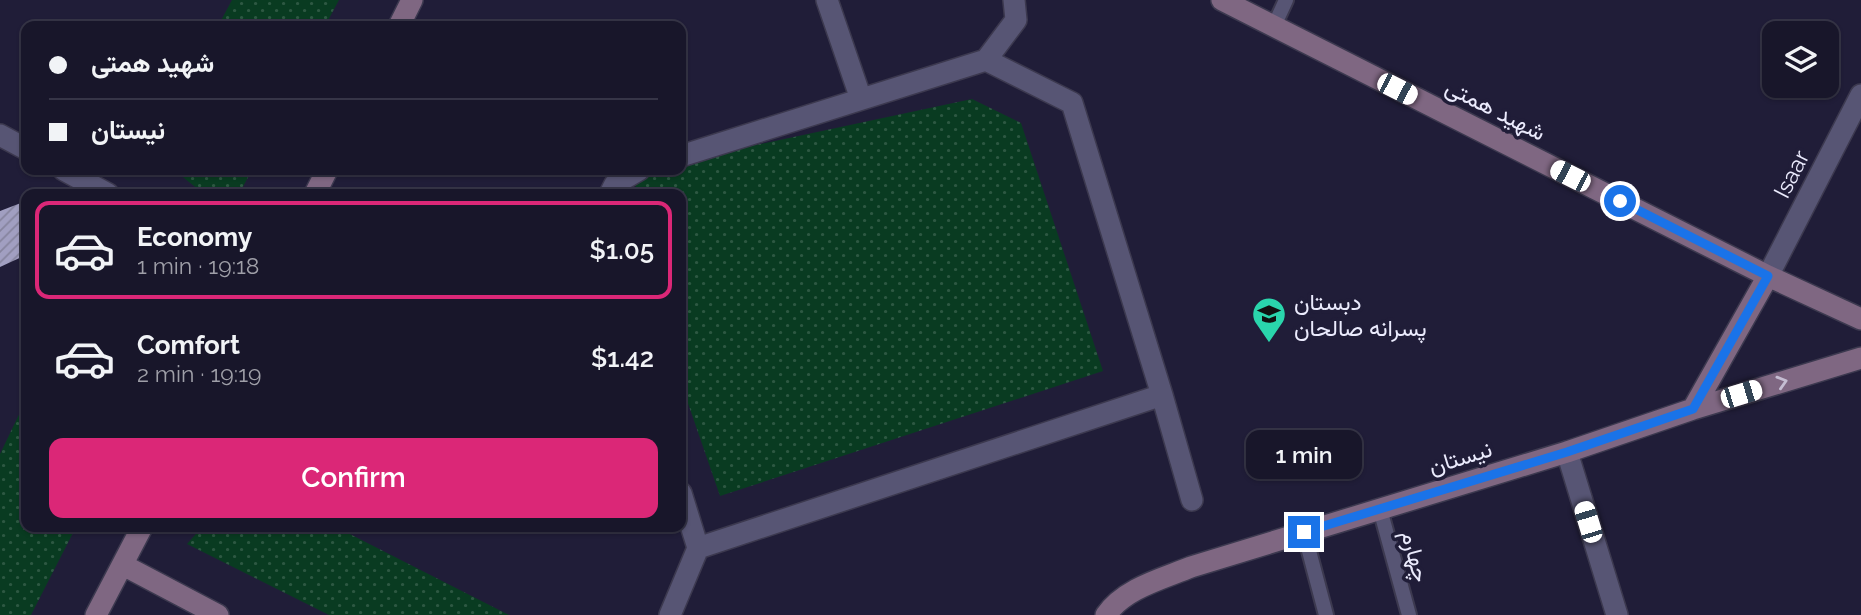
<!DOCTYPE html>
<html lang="en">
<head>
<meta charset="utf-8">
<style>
  :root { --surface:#18162a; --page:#252336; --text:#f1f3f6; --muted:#9f9fa8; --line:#363547; --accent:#db2777 }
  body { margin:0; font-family:Raleway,Vazirmatn,sans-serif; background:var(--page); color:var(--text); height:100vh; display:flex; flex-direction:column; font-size:26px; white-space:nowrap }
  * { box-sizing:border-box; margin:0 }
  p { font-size:23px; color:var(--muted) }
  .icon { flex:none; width:38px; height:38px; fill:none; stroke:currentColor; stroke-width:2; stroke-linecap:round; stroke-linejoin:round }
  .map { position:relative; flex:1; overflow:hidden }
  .details { position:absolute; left:21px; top:189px; width:665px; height:343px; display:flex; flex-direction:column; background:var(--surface); border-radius:14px; box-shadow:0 2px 5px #0004,0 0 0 2px var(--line) }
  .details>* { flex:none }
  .guide { position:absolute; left:21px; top:21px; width:665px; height:154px; border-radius:14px; box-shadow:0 2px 5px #0004,0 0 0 2px var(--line); display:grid; align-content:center; height:154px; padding:0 28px; background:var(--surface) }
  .controls { position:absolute; left:1762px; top:21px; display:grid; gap:14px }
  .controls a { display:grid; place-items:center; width:77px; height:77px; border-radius:14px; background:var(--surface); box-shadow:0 2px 5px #0004,0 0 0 2px var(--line); font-size:35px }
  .end { position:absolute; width:32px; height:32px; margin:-16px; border:9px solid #1a73e8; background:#fff; box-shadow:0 0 0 4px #fff }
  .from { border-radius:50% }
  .bubble { position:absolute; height:49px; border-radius:14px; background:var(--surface); box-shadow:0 2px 5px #0004,0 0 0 2px var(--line); font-size:23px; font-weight:600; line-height:49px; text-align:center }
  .car { position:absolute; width:21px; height:42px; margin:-21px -10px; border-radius:9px; box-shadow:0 0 5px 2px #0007; background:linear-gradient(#fff 24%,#345 0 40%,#fff 0 76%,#345 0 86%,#fff 0) }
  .guide b { display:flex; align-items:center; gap:24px; height:66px; font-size:26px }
  .guide b+b { border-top:2px solid var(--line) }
  .guide i { width:18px; height:18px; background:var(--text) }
  ul { padding:12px 0 0; list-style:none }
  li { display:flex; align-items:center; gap:21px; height:98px; margin:0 14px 10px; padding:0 14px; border:4px solid transparent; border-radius:14px }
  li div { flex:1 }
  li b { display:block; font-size:26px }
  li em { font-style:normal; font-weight:600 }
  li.current { border-color:var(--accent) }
  li>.icon { width:63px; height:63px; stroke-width:1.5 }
  .action { display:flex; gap:14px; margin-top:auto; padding:14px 28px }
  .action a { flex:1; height:80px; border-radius:14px; background:var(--accent); color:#fff; font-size:28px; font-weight:600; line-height:80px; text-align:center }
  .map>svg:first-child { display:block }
  .grass { fill:url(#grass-dots) }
  .building { fill:url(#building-hatch) }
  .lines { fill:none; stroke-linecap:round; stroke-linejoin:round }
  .lane-casing { stroke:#3c394f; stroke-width:18 }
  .street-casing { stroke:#3c394f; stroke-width:24 }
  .secondary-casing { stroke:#3c394f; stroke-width:24 }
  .lane { stroke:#575574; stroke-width:14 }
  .street { stroke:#575574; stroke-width:21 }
  .secondary { stroke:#7f6782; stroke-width:21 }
  .oneway { stroke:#c5bdd2 }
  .route { stroke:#1a73e8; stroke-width:9 }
  .labels { text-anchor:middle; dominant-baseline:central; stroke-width:7; stroke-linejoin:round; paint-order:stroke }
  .street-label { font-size:23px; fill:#ebebfd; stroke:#201d38 }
  .poi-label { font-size:23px; fill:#ebebfd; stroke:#201d38; text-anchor:start }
</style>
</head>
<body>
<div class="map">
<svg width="1861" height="615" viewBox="0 0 1861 615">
  <defs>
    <pattern id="grass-dots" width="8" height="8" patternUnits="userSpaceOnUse" patternTransform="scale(1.75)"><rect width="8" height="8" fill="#093b21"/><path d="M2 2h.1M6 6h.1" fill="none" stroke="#2d5842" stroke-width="1.8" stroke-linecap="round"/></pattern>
    <pattern id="building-hatch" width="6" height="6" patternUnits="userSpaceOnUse" patternTransform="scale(1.75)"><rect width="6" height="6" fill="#a19fc1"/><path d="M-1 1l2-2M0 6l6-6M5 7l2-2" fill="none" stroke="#86849e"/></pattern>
  </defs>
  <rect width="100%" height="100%" fill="#201d38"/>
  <path class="grass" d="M 232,0 L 339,0 L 325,26 L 218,26 Z
    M 972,99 L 1021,123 L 1103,371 L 720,496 L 681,383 L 681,194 L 634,194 L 639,170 L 681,170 L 681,161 Z
    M 174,170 L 252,170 L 239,194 L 204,194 Z
    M 26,400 L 26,527 L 76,527 L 31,615 L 0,615 L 0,454 Z
    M 202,527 L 336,527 L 509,615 L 329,615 L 187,544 Z"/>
  <path class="building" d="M 26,201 L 26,255 L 0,267 L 0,211 Z"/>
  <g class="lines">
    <g class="lane-casing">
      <path id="lane" d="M 1274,26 L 1286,0
        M 1380,509 L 1409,615
        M 1304,532 L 1326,615"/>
    </g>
    <g class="street-casing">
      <path id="street" d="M 827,0 L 861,99
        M 986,60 L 1072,103 L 1162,395 L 1192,500
        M 0,135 L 26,149
        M 681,156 L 986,60 L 1016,20 L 1014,0
        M 64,170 L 108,194
        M 610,194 L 615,184 L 639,170
        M 1768,276 L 1861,95
        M 1567,452 L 1617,615
        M 698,548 L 1162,395
        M 670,615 L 698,548 L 681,493"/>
    </g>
    <g class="secondary-casing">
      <path id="secondary" d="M 1222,0 L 1768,276 L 1861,319
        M 399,26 L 412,0
        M 315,194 L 327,170
        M 1693,409 L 1768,276
        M 123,565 L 218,615
        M 96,615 L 142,527
        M 1106,615 C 1125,588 1162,579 1191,567 L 1567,452 L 1693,409 L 1861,358"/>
    </g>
    <use href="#lane" class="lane"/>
    <use href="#street" class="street"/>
    <use href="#secondary" class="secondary"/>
  </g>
  <defs><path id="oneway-chevron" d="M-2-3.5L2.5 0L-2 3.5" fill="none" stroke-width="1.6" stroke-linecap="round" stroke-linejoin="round" transform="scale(1.75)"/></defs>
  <use class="oneway" href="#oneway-chevron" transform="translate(1782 382) rotate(-17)"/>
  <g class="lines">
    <path class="route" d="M 1304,532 L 1567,452 L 1693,409 L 1768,276 L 1620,201"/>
  </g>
  <defs>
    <g id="school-pin" transform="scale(1.75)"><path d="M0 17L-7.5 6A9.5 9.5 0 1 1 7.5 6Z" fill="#2ad5ac" stroke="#201d38"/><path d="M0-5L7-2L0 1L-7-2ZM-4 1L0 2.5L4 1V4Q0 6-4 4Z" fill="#111"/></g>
  </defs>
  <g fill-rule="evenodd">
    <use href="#school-pin" x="1269" y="314"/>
  </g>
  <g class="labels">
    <g class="street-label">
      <text transform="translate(1496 109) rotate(27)">شهید همتی</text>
      <text transform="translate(1791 174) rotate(-63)">Isaar</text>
      <text transform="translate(1460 457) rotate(-17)">نيستان</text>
      <text transform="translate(1416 556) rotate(75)">چهارم</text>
    </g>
    <g class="poi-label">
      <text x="1294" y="301">دبستان<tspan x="1294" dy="26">پسرانه صالحان</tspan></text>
    </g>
  </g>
</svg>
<div class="controls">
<a><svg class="icon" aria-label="layers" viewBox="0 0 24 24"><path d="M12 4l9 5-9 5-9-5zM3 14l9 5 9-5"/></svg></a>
</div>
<i class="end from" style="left:1620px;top:201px"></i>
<i class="end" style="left:1304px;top:532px"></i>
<div class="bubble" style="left:1246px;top:430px;width:116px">1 min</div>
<i class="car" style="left:1397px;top:89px;rotate:117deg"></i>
<i class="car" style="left:1570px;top:176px;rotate:297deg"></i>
<i class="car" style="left:1741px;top:394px;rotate:73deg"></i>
<i class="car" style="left:1588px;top:522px;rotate:343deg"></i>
<div class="guide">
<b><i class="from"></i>شهید همتی</b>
<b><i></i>نيستان</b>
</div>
<section class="details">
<ul>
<li class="current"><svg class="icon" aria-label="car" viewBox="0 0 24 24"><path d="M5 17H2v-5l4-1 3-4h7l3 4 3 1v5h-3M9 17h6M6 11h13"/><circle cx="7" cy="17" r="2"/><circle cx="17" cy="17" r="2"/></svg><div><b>Economy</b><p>1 min · 19:18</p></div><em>$1.05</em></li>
<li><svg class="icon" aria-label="car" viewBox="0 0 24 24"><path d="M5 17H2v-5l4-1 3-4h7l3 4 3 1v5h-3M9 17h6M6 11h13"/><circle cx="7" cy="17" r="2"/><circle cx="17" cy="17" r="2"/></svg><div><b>Comfort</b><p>2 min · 19:19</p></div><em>$1.42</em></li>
</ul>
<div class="action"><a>Confirm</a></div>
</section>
</div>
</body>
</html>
